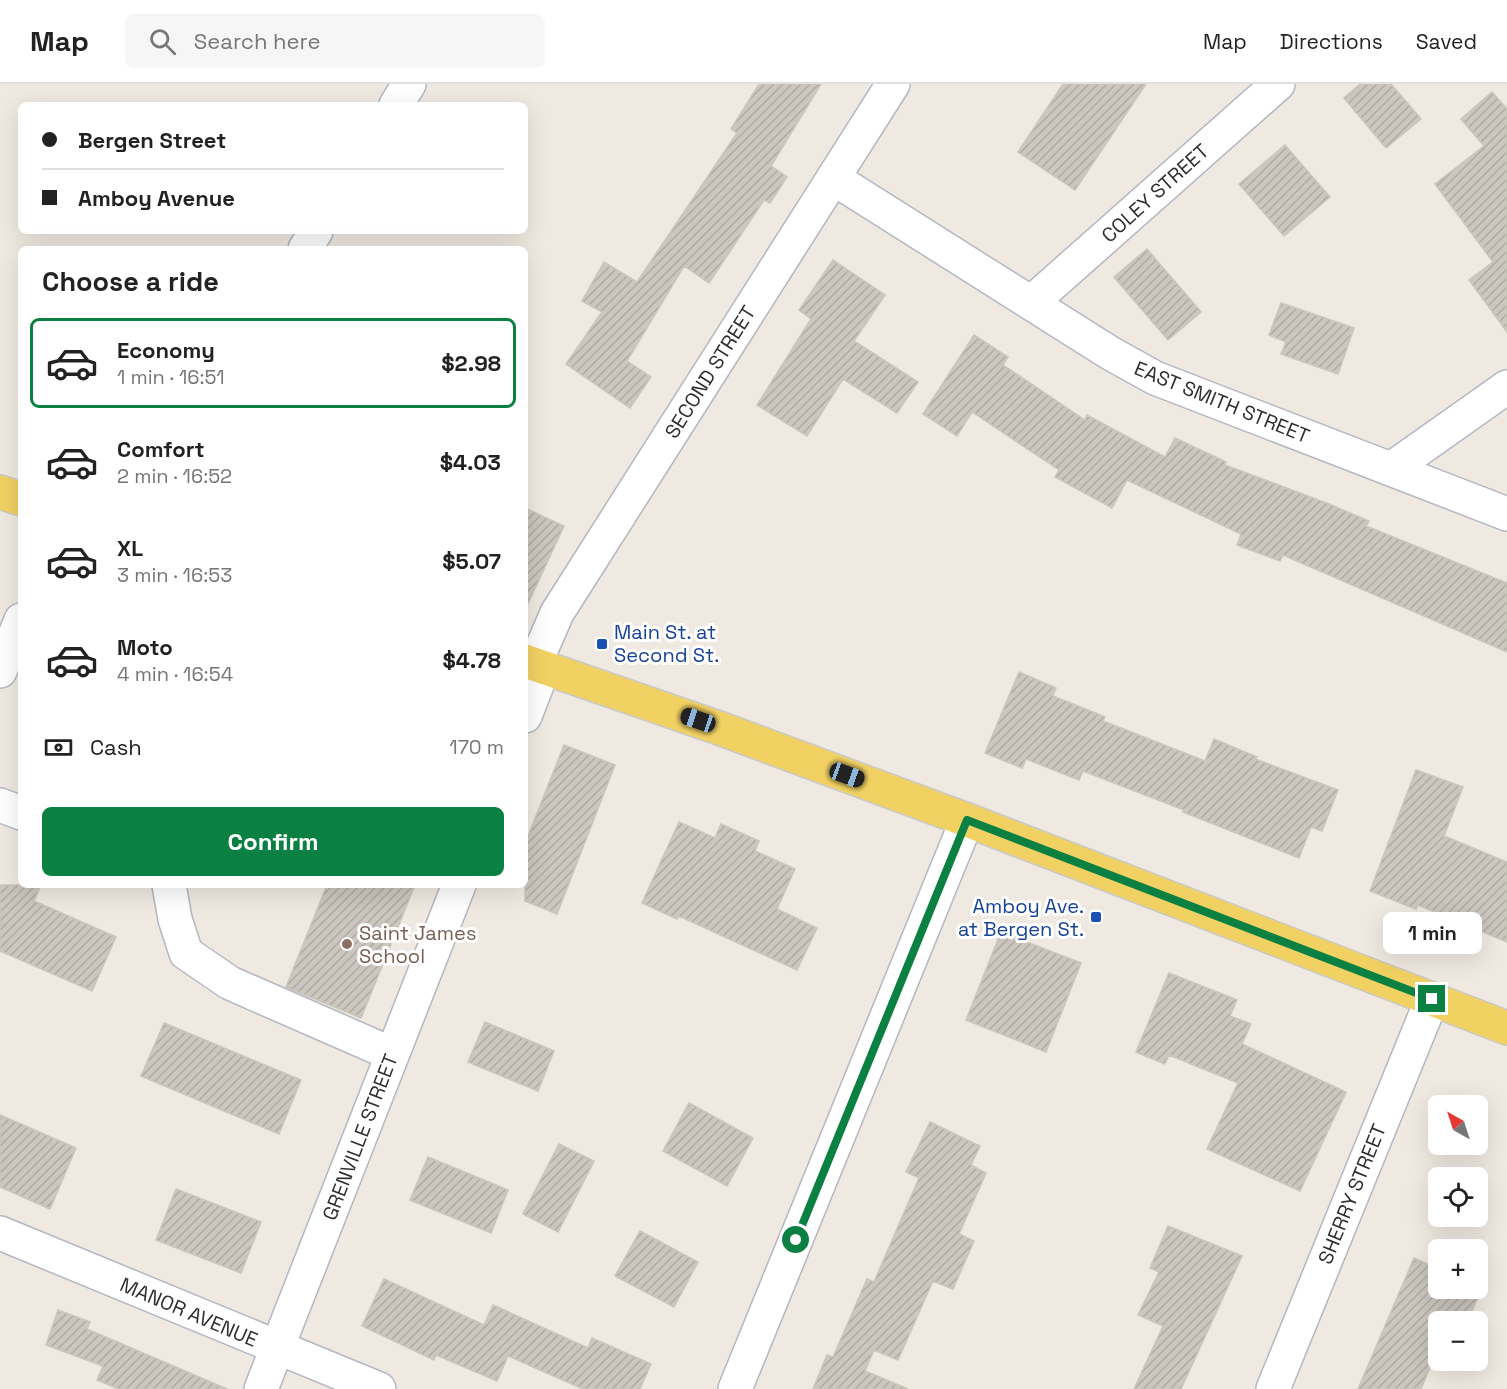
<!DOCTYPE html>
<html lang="en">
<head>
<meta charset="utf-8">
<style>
  :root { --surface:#fff; --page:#f6f6f6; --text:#222; --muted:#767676; --line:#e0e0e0; --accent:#0b8043 }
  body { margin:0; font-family:"Space Grotesk",sans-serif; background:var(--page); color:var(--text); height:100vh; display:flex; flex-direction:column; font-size:22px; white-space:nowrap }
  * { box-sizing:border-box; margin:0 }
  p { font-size:20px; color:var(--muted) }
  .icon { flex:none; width:33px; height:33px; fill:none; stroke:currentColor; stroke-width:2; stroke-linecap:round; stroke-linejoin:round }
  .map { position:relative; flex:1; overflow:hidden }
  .side { position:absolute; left:18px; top:162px; width:510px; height:642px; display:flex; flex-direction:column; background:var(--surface); border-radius:9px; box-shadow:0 6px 24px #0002 }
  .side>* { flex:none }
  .hud { position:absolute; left:18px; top:18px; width:510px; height:132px; border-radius:9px; box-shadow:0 6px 24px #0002; display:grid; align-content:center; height:132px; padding:0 24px; background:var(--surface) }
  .needle { width:39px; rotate:321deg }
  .tools { position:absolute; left:1428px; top:1011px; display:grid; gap:12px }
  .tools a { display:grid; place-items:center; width:60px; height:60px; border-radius:9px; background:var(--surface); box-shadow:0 6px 24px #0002; font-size:30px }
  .end { position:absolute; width:27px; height:27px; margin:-14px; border:8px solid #0b8043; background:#fff; box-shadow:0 0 0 3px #fff }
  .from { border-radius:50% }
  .bubble { position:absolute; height:42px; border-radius:9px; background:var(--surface); box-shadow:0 6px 24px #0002; font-size:20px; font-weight:600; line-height:42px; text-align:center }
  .car { position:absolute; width:18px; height:36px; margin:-18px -9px; border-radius:8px; box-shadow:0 0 4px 2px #0007; background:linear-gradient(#222 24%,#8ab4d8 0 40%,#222 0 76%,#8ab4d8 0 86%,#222 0) }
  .hud b { display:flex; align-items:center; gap:21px; height:57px; font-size:22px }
  .hud b+b { border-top:2px solid var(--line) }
  .hud i { width:15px; height:15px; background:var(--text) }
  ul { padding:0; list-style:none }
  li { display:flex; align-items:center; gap:18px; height:90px; margin:0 12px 9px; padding:0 12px; border:3px solid transparent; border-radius:9px }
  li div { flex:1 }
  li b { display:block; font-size:22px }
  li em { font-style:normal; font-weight:600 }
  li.selected { border-color:var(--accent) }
  li>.icon { width:54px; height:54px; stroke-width:1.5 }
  h2 { padding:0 24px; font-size:27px; line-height:72px }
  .pay { display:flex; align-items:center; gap:15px; height:66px; padding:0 24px; font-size:22px }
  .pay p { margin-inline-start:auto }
  .primary-button { display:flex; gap:12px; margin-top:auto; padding:12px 24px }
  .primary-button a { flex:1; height:69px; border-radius:9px; background:var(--accent); color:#fff; font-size:24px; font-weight:600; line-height:69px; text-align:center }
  header { display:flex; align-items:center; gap:36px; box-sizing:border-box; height:84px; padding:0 30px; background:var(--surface); border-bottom:2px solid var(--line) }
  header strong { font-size:28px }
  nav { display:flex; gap:33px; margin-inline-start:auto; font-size:21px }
  .search { width:420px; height:54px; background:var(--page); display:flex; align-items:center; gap:15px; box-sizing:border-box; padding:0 21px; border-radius:9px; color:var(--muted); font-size:22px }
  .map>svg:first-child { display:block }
  .building { fill:url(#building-hatch); stroke:#cbc5ba; stroke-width:1.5 }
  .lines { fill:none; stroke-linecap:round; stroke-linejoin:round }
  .minor-casing { stroke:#b4b7c1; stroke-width:36 }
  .major-casing { stroke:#c9c9c9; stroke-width:36 }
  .minor { stroke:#fff; stroke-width:33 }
  .major { stroke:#f2d163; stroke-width:33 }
  .route { stroke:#0b8043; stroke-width:8 }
  .transit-dot { fill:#1a4fb4; stroke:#fff; stroke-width:2 }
  .education-dot { fill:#8d6e63; stroke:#fff; stroke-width:2 }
  .labels { text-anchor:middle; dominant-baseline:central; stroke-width:6; stroke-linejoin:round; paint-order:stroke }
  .street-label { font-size:20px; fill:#2e2e2e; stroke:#fff }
  .transit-label { font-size:20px; fill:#164399; stroke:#fff; text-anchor:start }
  .education-label { font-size:20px; fill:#785e54; stroke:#fff; text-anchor:start }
</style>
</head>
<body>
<header>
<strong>Map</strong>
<div class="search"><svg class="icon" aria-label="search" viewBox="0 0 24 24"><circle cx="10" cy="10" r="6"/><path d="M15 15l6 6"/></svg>Search here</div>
<nav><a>Map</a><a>Directions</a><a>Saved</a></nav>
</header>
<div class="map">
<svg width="1507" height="1305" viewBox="0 0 1507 1305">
  <defs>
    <pattern id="building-hatch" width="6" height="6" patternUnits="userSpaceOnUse" patternTransform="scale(1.5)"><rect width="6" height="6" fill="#cbc7bf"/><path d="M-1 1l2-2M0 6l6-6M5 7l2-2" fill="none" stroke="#afaba4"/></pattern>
  </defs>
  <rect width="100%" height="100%" fill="#efe9e1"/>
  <path class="building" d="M 759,0 L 821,0 L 771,82 L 787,93 L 770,119 L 764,116 L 709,199 L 684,182 L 627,277 L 651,293 L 630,324 L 566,280 L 602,228 L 582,217 L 604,178 L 637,198 L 737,49 L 731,45 Z
    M 1063,0 L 1146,0 L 1075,106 L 1018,68 Z
    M 1360,0 L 1391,0 L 1421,35 L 1386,64 L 1344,14 Z
    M 1492,8 L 1507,25 L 1507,248 L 1469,196 L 1493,178 L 1435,100 L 1484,62 L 1461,35 Z
    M 1285,61 L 1330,113 L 1284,152 L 1239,100 Z
    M 1147,165 L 1201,228 L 1168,256 L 1114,193 Z
    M 833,176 L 885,211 L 854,257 L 918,298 L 897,329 L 843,295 L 807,352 L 757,321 L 811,235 L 799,226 Z
    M 1281,219 L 1354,244 L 1338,290 L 1281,270 L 1286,258 L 1269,251 Z
    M 974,251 L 1008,273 L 1003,281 L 1085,336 L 1087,331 L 1165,373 L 1175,354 L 1226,378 L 1225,381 L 1329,420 L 1369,437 L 1366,442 L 1507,499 L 1507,568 L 1283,471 L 1280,477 L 1237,461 L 1241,450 L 1127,396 L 1112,424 L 1055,393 L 1059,386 L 972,328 L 957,352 L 923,330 Z
    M 525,424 L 564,442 L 525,526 Z
    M 1019,588 L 1056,604 L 1053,612 L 1105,633 L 1103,637 L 1205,677 L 1214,655 L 1257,673 L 1255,675 L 1338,706 L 1322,747 L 1311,743 L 1299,774 L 1183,728 L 1184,726 L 1083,687 L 1079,696 L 1026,675 L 1022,684 L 985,669 Z
    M 564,661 L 615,681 L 557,830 L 525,817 L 525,760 Z
    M 1416,686 L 1463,703 L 1444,752 L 1507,778 L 1507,858 L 1418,821 L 1416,825 L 1370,807 Z
    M 679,738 L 715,754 L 721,740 L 759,757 L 755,767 L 795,785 L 777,825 L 817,844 L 797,886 L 679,832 L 677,835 L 642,819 Z
    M 0,801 L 41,801 L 34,817 L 116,853 L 92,907 L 0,867 Z
    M 327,801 L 415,801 L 361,934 L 286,903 Z
    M 1001,848 L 1081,879 L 1046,968 L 966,936 Z
    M 1169,889 L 1237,916 L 1230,932 L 1251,940 L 1242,960 L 1346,1008 L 1300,1107 L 1207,1065 L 1238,999 L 1169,971 L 1165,980 L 1136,968 Z
    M 485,938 L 554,967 L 538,1007 L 468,978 Z
    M 164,939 L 301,996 L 279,1050 L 141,992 Z
    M 689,1019 L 753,1054 L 727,1102 L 663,1067 Z
    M 0,1031 L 76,1064 L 50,1125 L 0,1103 Z
    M 930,1038 L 980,1062 L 971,1081 L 986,1089 L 959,1150 L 974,1157 L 953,1205 L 933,1197 L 898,1276 L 874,1266 L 865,1287 L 908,1305 L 813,1305 L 827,1271 L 833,1273 L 867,1195 L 874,1198 L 919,1094 L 906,1088 Z
    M 559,1060 L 594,1077 L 558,1148 L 523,1130 Z
    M 428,1073 L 508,1106 L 491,1149 L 410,1116 Z
    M 176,1105 L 261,1138 L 241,1189 L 156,1156 Z
    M 1168,1142 L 1242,1172 L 1181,1305 L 1134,1305 L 1163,1242 L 1138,1231 L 1159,1188 L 1150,1184 Z
    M 640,1147 L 698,1178 L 674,1223 L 615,1192 Z
    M 1414,1174 L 1438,1185 L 1438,1204 L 1482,1204 L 1467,1238 L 1438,1238 L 1438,1264 L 1421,1305 L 1358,1305 Z
    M 384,1195 L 484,1241 L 493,1221 L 588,1264 L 592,1254 L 651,1280 L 640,1305 L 583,1305 L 508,1272 L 497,1297 L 436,1271 L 434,1276 L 362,1242 Z
    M 58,1226 L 90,1238 L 87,1245 L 227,1305 L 119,1305 L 97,1296 L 103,1282 L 46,1261 Z"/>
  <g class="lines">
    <g class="minor-casing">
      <path id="minor" d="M 396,21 L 409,0
        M 833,94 L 1110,269 L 1155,294 L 1507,430
        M 305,165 L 316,147
        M 1032,218 L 1278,0
        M 1391,385 L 1507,303
        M 535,580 L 557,529 L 893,0
        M 0,587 L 21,536
        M 525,632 L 544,583
        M 0,721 L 21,729
        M 169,801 L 175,835 L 186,869 L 230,899 L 392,970
        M 0,1149 L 379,1305
        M 261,1305 L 459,801
        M 735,1305 L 967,736
        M 1273,1305 L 1432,915"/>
    </g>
    <g class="major-casing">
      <path id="major" d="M 0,408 L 21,415
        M 525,577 L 719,644 L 967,736 L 1507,944"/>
    </g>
    <use href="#minor" class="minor"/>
    <use href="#major" class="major"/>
  </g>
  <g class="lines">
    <path class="route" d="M 796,1156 L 967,736 L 1432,915"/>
  </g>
  <g class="transit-dot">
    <rect x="596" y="554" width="12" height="12" rx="3"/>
    <rect x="1090" y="827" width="12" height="12" rx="3"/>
  </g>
  <circle class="education-dot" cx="347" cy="860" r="6"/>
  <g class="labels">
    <g class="street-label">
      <text transform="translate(1155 109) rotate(-42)">COLEY STREET</text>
      <text transform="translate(710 288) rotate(-58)">SECOND STREET</text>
      <text transform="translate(1222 318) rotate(22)">EAST SMITH STREET</text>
      <text transform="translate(360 1053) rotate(-69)">GRENVILLE STREET</text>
      <text transform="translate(1352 1110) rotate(-68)">SHERRY STREET</text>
      <text transform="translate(189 1228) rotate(23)">MANOR AVENUE</text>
    </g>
    <g class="transit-label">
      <text x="614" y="548">Main St. at<tspan x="614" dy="23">Second St.</tspan></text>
      <text x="1084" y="822" text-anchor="end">Amboy Ave.<tspan x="1084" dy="23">at Bergen St.</tspan></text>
    </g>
    <g class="education-label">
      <text x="359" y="849">Saint James<tspan x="359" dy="23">School</tspan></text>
    </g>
  </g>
</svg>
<div class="tools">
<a><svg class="needle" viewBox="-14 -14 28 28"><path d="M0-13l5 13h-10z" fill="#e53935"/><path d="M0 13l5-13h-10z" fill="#767676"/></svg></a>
<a><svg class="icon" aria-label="locate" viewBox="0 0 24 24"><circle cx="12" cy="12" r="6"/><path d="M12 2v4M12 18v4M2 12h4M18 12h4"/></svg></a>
<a>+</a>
<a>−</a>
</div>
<i class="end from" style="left:796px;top:1156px"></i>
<i class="end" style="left:1432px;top:915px"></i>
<div class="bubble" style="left:1383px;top:828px;width:99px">1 min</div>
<i class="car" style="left:698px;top:636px;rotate:289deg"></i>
<i class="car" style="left:847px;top:691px;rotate:110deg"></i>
<div class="hud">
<b><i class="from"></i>Bergen Street</b>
<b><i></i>Amboy Avenue</b>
</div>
<section class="side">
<h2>Choose a ride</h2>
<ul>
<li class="selected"><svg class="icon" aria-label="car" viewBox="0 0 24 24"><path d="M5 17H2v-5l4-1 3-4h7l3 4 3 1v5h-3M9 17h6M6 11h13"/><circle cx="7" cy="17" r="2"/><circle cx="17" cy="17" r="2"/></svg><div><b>Economy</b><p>1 min · 16:51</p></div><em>$2.98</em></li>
<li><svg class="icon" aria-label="car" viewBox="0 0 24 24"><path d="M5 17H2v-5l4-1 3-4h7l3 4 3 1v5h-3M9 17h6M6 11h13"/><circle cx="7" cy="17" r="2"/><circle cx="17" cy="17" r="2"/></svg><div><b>Comfort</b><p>2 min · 16:52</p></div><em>$4.03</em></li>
<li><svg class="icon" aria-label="car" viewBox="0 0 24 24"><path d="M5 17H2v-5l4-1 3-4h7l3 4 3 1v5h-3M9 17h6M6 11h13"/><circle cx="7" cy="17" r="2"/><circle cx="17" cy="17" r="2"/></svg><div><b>XL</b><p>3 min · 16:53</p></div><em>$5.07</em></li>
<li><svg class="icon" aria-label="car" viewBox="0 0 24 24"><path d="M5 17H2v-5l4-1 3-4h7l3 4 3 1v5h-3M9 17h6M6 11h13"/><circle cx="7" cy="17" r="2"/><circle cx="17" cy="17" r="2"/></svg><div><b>Moto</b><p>4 min · 16:54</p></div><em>$4.78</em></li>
</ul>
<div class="pay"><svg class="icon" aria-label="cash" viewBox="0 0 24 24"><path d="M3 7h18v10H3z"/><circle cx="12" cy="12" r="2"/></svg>Cash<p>170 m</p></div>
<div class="primary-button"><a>Confirm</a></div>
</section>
</div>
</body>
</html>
